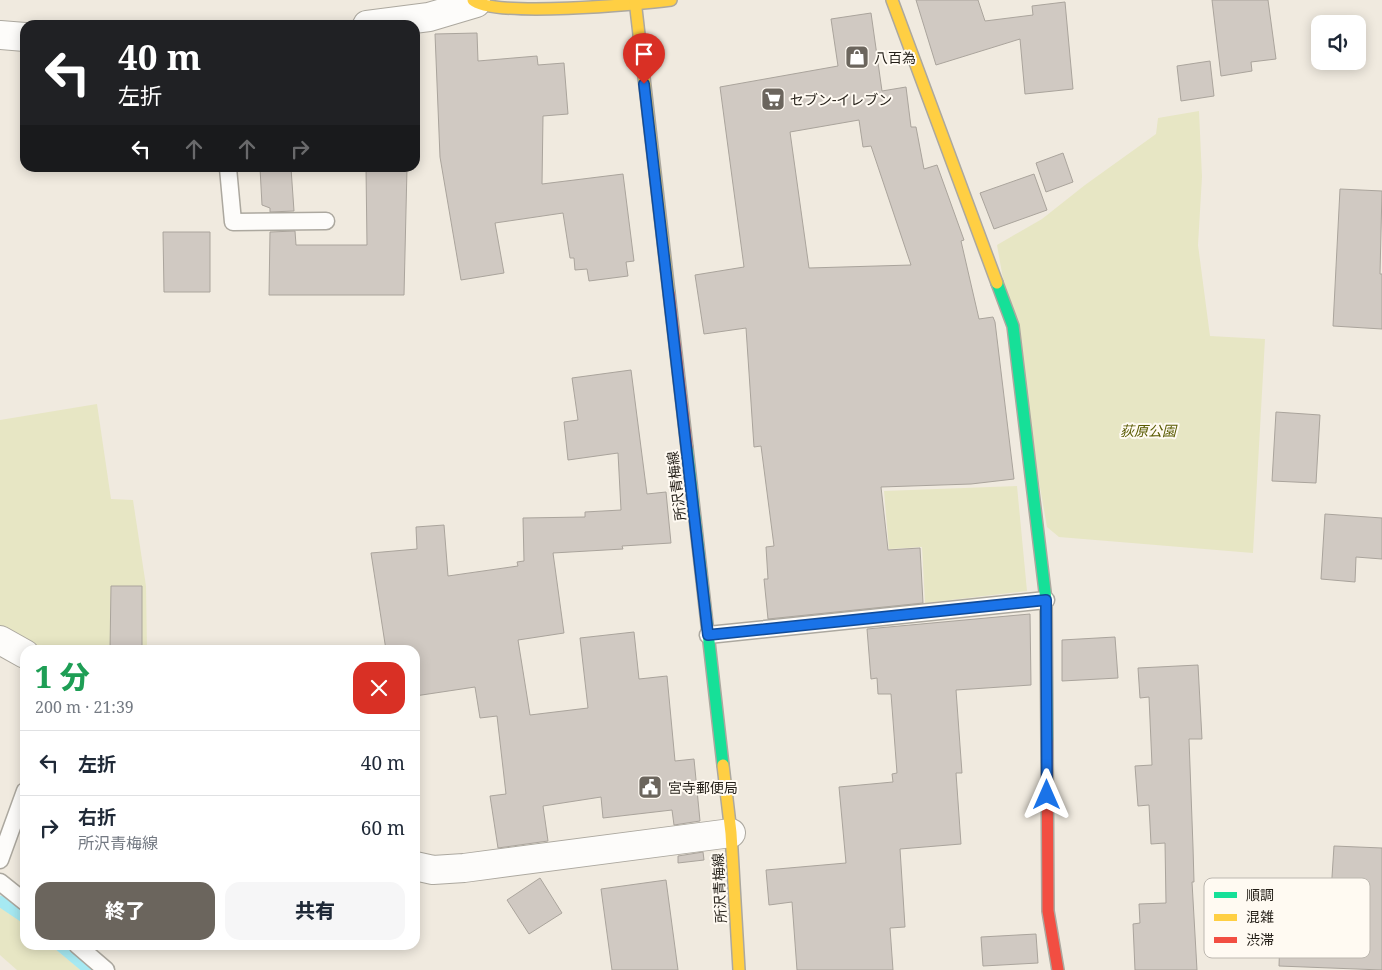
<!DOCTYPE html>
<html lang="ja">
<head>
<meta charset="utf-8">
<style>
	body { margin:0; font-family:"Noto Serif","Noto Sans JP",serif; background:#f6f6f7; color:#1f2937; height:100vh; display:flex; flex-direction:column; font-size:19px; white-space:nowrap }
	* { box-sizing:border-box; margin:0 }
	p { font-size:16px; color:#747a83 }
	.icon { flex:none; width:28px; height:28px; fill:none; stroke:currentColor; stroke-width:2; stroke-linecap:round; stroke-linejoin:round }
	.map { position:relative; flex:1; overflow:hidden }
	.sheet { position:absolute; left:20px; top:645px; width:400px; height:305px; display:flex; flex-direction:column; background:#fff; border-radius:15px; box-shadow:0 2px 12px #0003 }
	.sheet>* { flex:none }
	.banner { position:absolute; left:20px; top:20px; width:400px; height:152px; border-radius:15px; box-shadow:0 2px 12px #0003; background:#202124; color:#fff; overflow:hidden }
	.fabs { position:absolute; left:1311px; top:15px; display:grid; gap:10px }
	.fabs a { display:grid; place-items:center; width:55px; height:55px; border-radius:10px; background:#fff; box-shadow:0 2px 12px #0003; font-size:25px }
	.pin { position:absolute; display:grid; place-items:center; width:42px; height:42px; color:#fff; margin:-51px -21px; border-radius:50% 50% 50% 0; rotate:-45deg; box-shadow:0 0 5px #0007 }
	.pin .icon { rotate:45deg }
	.me { position:absolute; width:55px; margin:-28px; rotate:0deg; stroke-linejoin:round; filter:drop-shadow(0 0 4px #0008) }
	.turn { display:flex; align-items:center; gap:18px; height:105px; padding:0 15px; font-size:22px }
	.turn .icon { width:65px; height:65px; stroke-width:2.5 }
	.turn b { display:block; font-size:35px; line-height:42px }
	.lanes { display:flex; align-items:center; height:48px; padding:0 15px; background:#0003; justify-content:center; gap:25px; direction:ltr }
	.lanes .off { opacity:.35 }
	.round { display:grid; place-items:center; flex:none; width:52px; height:52px; border-radius:15px; background:#f6f6f7 }
	.overview { display:flex; align-items:center; justify-content:space-between; height:85px; padding:0 15px }
	h1 { font-size:30px; font-weight:800; line-height:38px; color:#1e9e55 }
	.action { display:flex; gap:10px; margin-top:auto; padding:10px 15px }
	.action a { flex:1; height:58px; border-radius:15px; background:#6b655d; color:#fff; font-size:20px; font-weight:800; line-height:58px; text-align:center }
	.action a+a { background:#f6f6f7; color:#1f2937 }
	ul { padding:0; list-style:none }
	li { display:flex; align-items:center; gap:15px; height:65px; padding:0 15px; border-top:1px solid #e0e1e3 }
	li div { flex:1 }
	li b { display:block; font-size:19px }
	li em { font-style:normal }
	.map>svg:first-child { display:block }
	.green { fill:#e7e6c4 }
	.lines { fill:none; stroke-linecap:round; stroke-linejoin:round }
	.stream { stroke:#a6e9f2; stroke-width:11 }
	.building { fill:#d0c9c2; stroke:#aaa49c; fill-rule:evenodd }
	.lane-casing { stroke:#aca89f; stroke-width:19 }
	.street-casing { stroke:#aca89f; stroke-width:30 }
	.fast-casing { stroke:#aca89f; stroke-width:14 }
	.slow-casing { stroke:#aca89f; stroke-width:14 }
	.jam-casing { stroke:#aca89f; stroke-width:14 }
	.lane { stroke:#fdfcfa; stroke-width:16 }
	.street { stroke:#fdfcfa; stroke-width:28 }
	.fast { stroke:#16e098; stroke-width:11 }
	.slow { stroke:#ffcf43; stroke-width:11 }
	.jam { stroke:#f24e42; stroke-width:11 }
	.route-casing { stroke:#114b97; stroke-width:12 }
	.route { stroke:#1a73e8; stroke-width:9 }
	.labels { text-anchor:middle; dominant-baseline:central; stroke-width:4; stroke-linejoin:round; paint-order:stroke }
	.poi-label { font-size:14px; fill:#231e17; stroke:#fffaf2; text-anchor:start }
	.park-label { font-size:14px; font-style:italic; fill:#595a00; stroke:#fffaf2 }
	.street-label { font-size:14px; fill:#231e17; stroke:#fffaf2 }
	.key { fill:#fffaf2; stroke:#bdb8b0; stroke-width:1 }
	.key-label { font-size:14px; fill:#231e17 }
</style>
</head>
<body>
<div class="map">
<svg width="1382" height="970" viewBox="0 0 1382 970">
	<rect width="100%" height="100%" fill="#f0eadf"/>
	<g class="green">
		<polygon points="1199,111 1202,177 1198,245 1210,336 1265,339 1253,553 1059,537 1047,527 997,245 1042,219 1085,185 1156,134 1158,118"/>
		<polygon points="97,404 111,499 133,500 146,586 147,650 37,650 0,630 0,420"/>
		<polygon points="1017,486 1027,591 925,603 922,547 889,549 884,491"/>
		<polygon points="0,905 25,925 25,945 50,945 81,970 17,970 0,955"/>
	</g>
	<g class="lines">
		<g class="stream">
			<polyline points="0,901 25,918"/>
			<polyline points="59,945 89,970"/>
		</g>
	</g>
	<g class="building">
		<polygon points="916,0 978,0 985,21 1033,15 1032,6 1065,2 1073,89 1025,94 1020,39 936,65"/>
		<polygon points="1212,0 1268,0 1276,59 1251,62 1252,71 1221,76"/>
		<path d="M871,13L882,91L906,87L911,127H916L924,169L937,165L964,240L961,241L979,319L993,317L995,322L1014,479L971,484L881,487L888,550L920,548L923,603L768,619L764,579H768L766,547L774,546L761,446L754,447L746,328L704,334L695,275L744,267L720,87L838,66L831,19ZM859,120L863,147L871,146L911,265L809,268L790,132Z"/>
		<polygon points="477,33 478,61 537,56 538,65 564,63 568,114 543,116 542,184 623,174 634,261 626,262 628,276 589,281 587,269 575,270 574,258 570,258 563,213 495,223 504,273 461,280 440,157 435,34"/>
		<polygon points="1210,61 1214,96 1181,101 1177,66"/>
		<polygon points="1063,153 1073,182 1046,192 1036,163"/>
		<polygon points="260,168 291,168 294,211 270,212 270,208 262,205"/>
		<polygon points="366,168 407,168 404,295 269,295 270,232 295,231 296,245 367,245"/>
		<polygon points="1034,174 1047,210 994,229 980,193"/>
		<polygon points="1340,189 1382,191 1380,274 1382,274 1382,329 1333,326"/>
		<polygon points="163,232 210,232 210,292 164,292"/>
		<polygon points="631,370 647,494 666,492 671,543 622,546 623,549 553,553 564,633 518,640 530,715 588,708 580,638 634,632 639,679 667,676 675,761 694,759 700,821 674,825 672,810 603,818 601,797 543,806 548,841 498,848 490,796 506,794 497,716 480,718 475,687 415,696 415,650 386,650 371,553 417,549 416,527 444,525 448,576 518,566 517,562 524,561 523,518 585,517 585,512 621,510 618,453 568,460 564,422 578,420 572,378"/>
		<polygon points="1276,412 1320,415 1316,483 1272,481"/>
		<polygon points="1325,514 1382,518 1382,559 1356,557 1355,582 1321,579"/>
		<polygon points="111,586 142,586 142,650 110,650"/>
		<polygon points="1030,614 1031,685 956,690 962,773 956,773 961,844 900,849 905,927 890,928 893,970 797,970 792,902 769,905 766,870 846,863 839,787 893,782 892,774 897,773 891,694 878,694 877,678 871,679 867,629"/>
		<polygon points="1115,637 1118,678 1062,681 1062,640"/>
		<polygon points="1198,665 1202,739 1189,739 1193,847 1194,882 1192,882 1197,970 1135,970 1133,924 1140,923 1139,904 1166,903 1165,843 1151,844 1149,805 1138,806 1135,766 1152,765 1149,697 1140,698 1138,668"/>
		<polygon points="1334,846 1382,848 1382,970 1279,966 1281,906 1330,908"/>
		<polygon points="703,852 704,860 678,863 678,856"/>
		<polygon points="540,878 562,913 529,934 507,900"/>
		<polygon points="666,880 678,970 612,970 601,889"/>
		<polygon points="1036,934 1038,963 983,966 981,937"/>
	</g>
	<g class="lines">
		<g class="lane-casing">
			<g id="lane">
				<polyline points="228,168 233,222 326,221"/>
				<polyline points="708,635 1046,600"/>
				<polyline points="0,860 25,791"/>
				<polyline points="0,882 25,902"/>
				<polyline points="77,945 106,970"/>
			</g>
		</g>
		<g class="street-casing">
			<g id="street">
				<polyline points="367,25 429,17 476,3"/>
				<polyline points="0,35 25,37"/>
				<polyline points="0,640 25,654"/>
				<polyline points="415,866 433,870 464,868 731,833"/>
			</g>
		</g>
		<g class="fast-casing">
			<g id="fast">
				<polyline points="997,283 1013,326 1046,600 1047,741"/>
				<polyline points="687,448 723,765"/>
			</g>
		</g>
		<g class="slow-casing">
			<g id="slow">
				<path d="M473,0C491,18 642,4 671,0"/>
				<polyline points="635,0 669,293"/>
				<polyline points="892,0 997,283"/>
				<polyline points="723,765 731,833 739,970"/>
			</g>
		</g>
		<g class="jam-casing">
			<g id="jam">
				<polyline points="669,293 687,448"/>
				<polyline points="1047,741 1048,911 1058,970"/>
			</g>
		</g>
		<use href="#lane" class="lane"/>
		<use href="#street" class="street"/>
		<use href="#fast" class="fast"/>
		<use href="#slow" class="slow"/>
		<use href="#jam" class="jam"/>
	</g>
	<g class="lines">
		<g class="route-casing">
			<polyline id="route" points="644,84 708,635 1046,600 1047,795"/>
		</g>
		<use href="#route" class="route"/>
	</g>
	<defs>
		<g id="shop-square" transform="scale(1.25)"><rect x="-9" y="-9" width="18" height="18" rx="4" fill="#6b655d" stroke="#fffaf2"/><path d="M-5-2.5h2.3a2.7 3.5 0 0 1 5.4 0H5L5.5 6h-11ZM-1.5-2.5h3a1.5 2.3 0 0 0-3 0Z" fill="#fff"/></g>
		<g id="supermarket-square" transform="scale(1.25)"><rect x="-9" y="-9" width="18" height="18" rx="4" fill="#6b655d" stroke="#fffaf2"/><path d="M-6-5.5h2.5l.6 2H6L4.5 2H-2.5L-4.4-4H-6ZM-1.5 3.2a1.3 1.3 0 1 0 .1 0ZM3 3.2a1.3 1.3 0 1 0 .1 0Z" fill="#fff"/></g>
		<g id="civic-square" transform="scale(1.25)"><rect x="-9" y="-9" width="18" height="18" rx="4" fill="#6b655d" stroke="#fffaf2"/><path d="M-.6-6.5H3V-4.5H.6V-3L4-1V1h2V6H-6V1h2V-1L-.6-3ZM-1.2 2.5V6h2.4V2.5Z" fill="#fff"/></g>
	</defs>
	<g fill-rule="evenodd">
		<use href="#shop-square" x="857" y="57"/>
		<use href="#supermarket-square" x="773" y="99"/>
		<use href="#civic-square" x="650" y="787"/>
	</g>
	<g class="labels">
		<g class="poi-label">
			<text x="874" y="57">八百為</text>
			<text x="790" y="99">セブン-イレブン</text>
			<text x="668" y="787">宮寺郵便局</text>
		</g>
		<g class="park-label">
			<text x="1148" y="430">荻原公園</text>
		</g>
		<g class="street-label">
			<text transform="translate(676 486) rotate(-97)">所沢青梅線</text>
			<text transform="translate(719 888) rotate(-93)">所沢青梅線</text>
		</g>
	</g>
	<rect x="1204" y="878" width="166" height="80" rx="8" class="key"/>
	<rect x="1214" y="892" width="23" height="6" fill="#16e098"/>
	<rect x="1214" y="914" width="23" height="7" fill="#ffcf43"/>
	<rect x="1214" y="937" width="23" height="6" fill="#f24e42"/>
	<g class="key-label">
		<text x="1246" y="900">順調</text>
		<text x="1246" y="922">混雑</text>
		<text x="1246" y="945">渋滞</text>
	</g>
</svg>
<div class="fabs">
<a><svg class="icon" aria-label="sound" viewBox="0 0 24 24"><path d="M4 9h4l5-4v14l-5-4H4zM17 9q2 3 0 6"/></svg></a>
</div>
<div class="pin" style="left:644px;top:84px;background:#d93025"><svg class="icon" aria-label="arrive" viewBox="0 0 24 24"><path d="M6 21V4h12l-3 4 3 4H6"/></svg></div>
<svg class="me" style="left:1047px;top:795px" viewBox="-20 -20 40 40"><path d="M0-17L14 15 0 8-14 15z" fill="#1a73e8" stroke="#fff" stroke-width="4"/></svg>
<div class="banner">
<div class="turn"><svg class="icon" aria-label="left" viewBox="0 0 24 24"><path d="M17 20v-9H6M10 6l-5 5 5 5"/></svg><div><b>40 m</b>左折</div></div>
<div class="lanes"><svg class="icon" aria-label="left" viewBox="0 0 24 24"><path d="M17 20v-9H6M10 6l-5 5 5 5"/></svg><svg class="icon off" aria-label="ahead" viewBox="0 0 24 24"><path d="M12 20V5M6 11l6-6 6 6"/></svg><svg class="icon off" aria-label="ahead" viewBox="0 0 24 24"><path d="M12 20V5M6 11l6-6 6 6"/></svg><svg class="icon off" aria-label="right" viewBox="0 0 24 24"><path d="M7 20v-9h11M14 6l5 5-5 5"/></svg></div>
</div>
<section class="sheet">
<div class="overview"><div><h1>1 分</h1><p>200 m · 21:39</p></div><a class="round" style="background:#d93025;color:#fff"><svg class="icon" aria-label="close" viewBox="0 0 24 24"><path d="M6 6l12 12M18 6L6 18"/></svg></a></div>
<ul>
<li><svg class="icon" aria-label="left" viewBox="0 0 24 24"><path d="M17 20v-9H6M10 6l-5 5 5 5"/></svg><div><b>左折</b></div><em>40 m</em></li>
<li><svg class="icon" aria-label="right" viewBox="0 0 24 24"><path d="M7 20v-9h11M14 6l5 5-5 5"/></svg><div><b>右折</b><p>所沢青梅線</p></div><em>60 m</em></li>
</ul>
<div class="action"><a>終了</a><a>共有</a></div>
</section>
</div>
</body>
</html>
